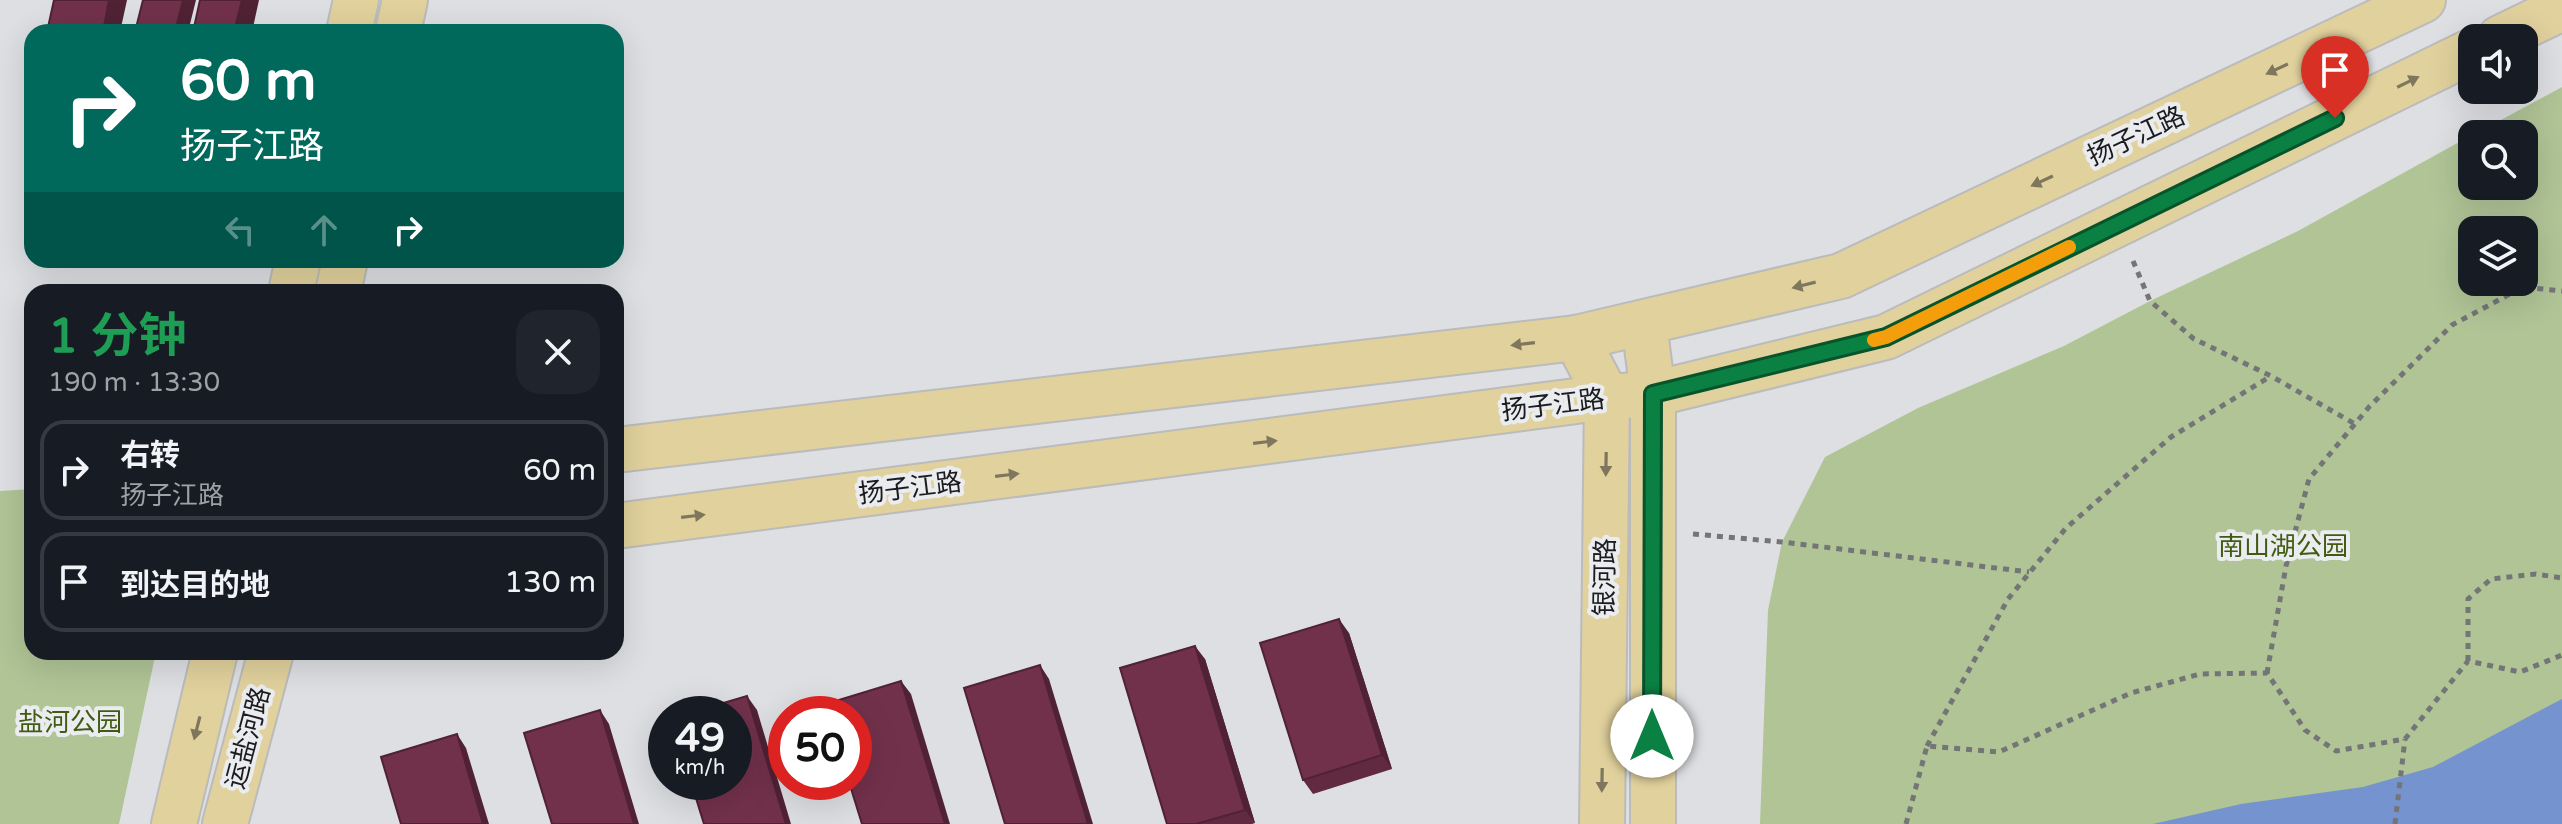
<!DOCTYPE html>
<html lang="zh">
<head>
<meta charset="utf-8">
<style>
	body { margin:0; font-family:"Varela Round","Noto Sans SC",sans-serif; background:#20242c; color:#f1f3f6; height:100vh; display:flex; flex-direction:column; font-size:30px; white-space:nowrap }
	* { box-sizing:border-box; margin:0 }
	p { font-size:26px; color:#9ea1a6 }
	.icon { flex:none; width:44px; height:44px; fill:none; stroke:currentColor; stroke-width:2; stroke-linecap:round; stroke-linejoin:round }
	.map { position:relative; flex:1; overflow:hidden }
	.panel { position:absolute; left:24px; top:284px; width:600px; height:376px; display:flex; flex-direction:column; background:#171b24; border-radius:24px; box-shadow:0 8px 32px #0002 }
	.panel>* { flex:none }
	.top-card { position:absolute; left:24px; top:24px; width:600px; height:244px; border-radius:24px; box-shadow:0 8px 32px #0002; background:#00695c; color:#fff; overflow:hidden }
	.controls { position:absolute; left:2458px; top:24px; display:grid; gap:16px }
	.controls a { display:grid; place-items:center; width:80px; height:80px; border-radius:16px; background:#171b24; box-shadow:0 8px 32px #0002; font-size:40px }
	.speed { position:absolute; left:648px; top:696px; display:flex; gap:16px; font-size:40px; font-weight:700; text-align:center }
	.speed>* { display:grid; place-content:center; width:104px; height:104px; border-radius:50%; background:#171b24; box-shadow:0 8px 32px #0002; line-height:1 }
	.speed small { font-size:20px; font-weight:400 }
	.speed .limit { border:12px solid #d22; background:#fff; color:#111 }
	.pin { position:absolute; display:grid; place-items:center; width:68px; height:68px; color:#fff; margin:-82px -34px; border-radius:50% 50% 50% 0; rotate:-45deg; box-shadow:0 0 8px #0007 }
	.pin .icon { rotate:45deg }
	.me { position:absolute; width:88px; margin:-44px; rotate:0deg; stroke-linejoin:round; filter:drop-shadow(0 0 6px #0008) }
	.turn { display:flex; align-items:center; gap:28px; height:168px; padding:0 24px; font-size:36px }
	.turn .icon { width:104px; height:104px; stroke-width:2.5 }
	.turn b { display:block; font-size:56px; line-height:68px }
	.lanes { display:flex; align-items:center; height:76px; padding:0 24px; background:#0003; justify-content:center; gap:40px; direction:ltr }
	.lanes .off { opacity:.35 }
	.round { display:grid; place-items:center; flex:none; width:84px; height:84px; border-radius:24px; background:#20242c }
	.overview { display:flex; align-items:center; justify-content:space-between; height:136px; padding:0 24px }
	h1 { font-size:48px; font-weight:700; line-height:60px; color:#1e9e55 }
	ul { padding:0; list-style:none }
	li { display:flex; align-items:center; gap:24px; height:100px; margin:0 16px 12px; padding:0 8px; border:4px solid #363941; border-radius:24px }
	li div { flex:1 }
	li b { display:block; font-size:30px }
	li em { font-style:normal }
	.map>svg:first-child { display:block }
	.green { fill:#b0c496; fill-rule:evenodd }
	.water { fill:#7493cf }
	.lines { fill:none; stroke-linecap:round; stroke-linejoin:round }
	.major-casing { stroke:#bbb; stroke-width:48 }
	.path { stroke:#737577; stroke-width:5; stroke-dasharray:6 6; stroke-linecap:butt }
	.major { stroke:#e1d19d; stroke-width:44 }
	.wall { fill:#622a40 }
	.shaded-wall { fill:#502234 }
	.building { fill:#72314b; stroke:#502234; stroke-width:2 }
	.oneway { fill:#7e765d }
	.route-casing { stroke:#07532c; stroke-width:20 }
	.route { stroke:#0b8043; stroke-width:14 }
	.slow { stroke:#f59e0b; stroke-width:14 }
	.labels { text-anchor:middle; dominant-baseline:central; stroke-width:8; stroke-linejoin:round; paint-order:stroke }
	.street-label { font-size:26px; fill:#1b1c1d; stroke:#eaecef }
	.park-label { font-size:26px; fill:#425b12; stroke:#eaecef }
</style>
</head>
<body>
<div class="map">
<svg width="2562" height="824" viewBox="0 0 2562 824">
	<rect width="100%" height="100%" fill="#dddfe2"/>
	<g class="green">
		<path d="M2562,87V824H1760L1768,610L1782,542L1825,457L1918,408L2064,346L2150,301L2298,231L2472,135V186H2524V134H2475ZM2472,230H2524V282H2472Z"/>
		<polygon points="32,489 32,652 156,652 119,824 0,824 0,491"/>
	</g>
	<polygon class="water" points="2562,699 2562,824 2153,824 2241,804 2363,787 2433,767"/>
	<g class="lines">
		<g class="major-casing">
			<g id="major">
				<polyline points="349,32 356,0"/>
				<polyline points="398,32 405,0"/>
				<polyline points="2500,38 2562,8"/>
				<polyline points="291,292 298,260"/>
				<polyline points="338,292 345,260"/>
				<polyline points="1644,323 1653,394 1653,824"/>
				<polyline points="1576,338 1607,397 1602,824"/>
				<polyline points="616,450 1576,338 1841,276 2423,0"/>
				<polyline points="616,526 1607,397 1653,394 1886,337 2472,51"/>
				<polyline points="174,824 215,652"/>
				<polyline points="225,824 271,652"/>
			</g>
		</g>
		<g class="path">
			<polyline points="2133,261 2150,301 2194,339 2271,376 2355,424"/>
			<polyline points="1693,534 1782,542 2029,572"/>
			<polyline points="2468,661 2468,599 2491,579 2536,574 2562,578"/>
			<polyline points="2267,673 2286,566 2309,479 2369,407 2452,325 2523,287 2562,291"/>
			<polyline points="1927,746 2008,599 2066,528 2171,437 2271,376"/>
			<polyline points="1906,824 1927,746 1999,752 2131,693 2200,674 2267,673 2305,730 2336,751 2405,739 2468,661 2520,672 2562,655"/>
			<polyline points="2395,824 2405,739"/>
		</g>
		<use href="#major" class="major"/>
	</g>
	<g class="wall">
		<polygon points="1349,633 1392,769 1313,794 1303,780"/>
		<polygon points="1205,659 1255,823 1252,824 1167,824"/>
	</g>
	<g class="shaded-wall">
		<polygon points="109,0 127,0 120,32 103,32"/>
		<polygon points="183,0 196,0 188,32 175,32"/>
		<polygon points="242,0 259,0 252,32 234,32"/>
		<polygon points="1339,619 1349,633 1392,769 1382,755"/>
		<polygon points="1195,646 1205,659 1255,823 1245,810"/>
		<polygon points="1040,665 1049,679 1093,824 1088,824"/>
		<polygon points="901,681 911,694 950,824 945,824"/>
		<polygon points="747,696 757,710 791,824 786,824"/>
		<polygon points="600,710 609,724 639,824 634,824"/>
		<polygon points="457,734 466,748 489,824 483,824"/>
	</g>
	<g class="building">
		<polygon points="54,0 109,0 103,32 47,32"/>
		<polygon points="143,0 183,0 175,32 135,32"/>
		<polygon points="200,0 242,0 234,32 193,32"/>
		<polygon points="1339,619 1382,755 1303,780 1260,643"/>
		<polygon points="1195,646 1245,810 1196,824 1167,824 1120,668"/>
		<polygon points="1040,665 1088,824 1005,824 964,688"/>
		<polygon points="901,681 945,824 862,824 849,782 854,782 854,714 829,714 826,704"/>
		<polygon points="747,696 786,824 704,824 691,782 734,782 734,714 686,714"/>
		<polygon points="600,710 634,824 552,824 524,733"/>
		<polygon points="457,734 483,824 401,824 381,757"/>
	</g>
	<defs><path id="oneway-solid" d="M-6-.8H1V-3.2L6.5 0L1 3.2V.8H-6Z" transform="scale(2)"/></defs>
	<g class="oneway">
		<use href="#oneway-solid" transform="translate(2277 69) rotate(155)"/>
		<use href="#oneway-solid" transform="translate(2408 82) rotate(-26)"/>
		<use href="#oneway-solid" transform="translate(2042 181) rotate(155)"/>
		<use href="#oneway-solid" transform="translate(1804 285) rotate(166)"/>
		<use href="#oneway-solid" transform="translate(1523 344) rotate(173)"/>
		<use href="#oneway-solid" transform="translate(1265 442) rotate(-7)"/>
		<use href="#oneway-solid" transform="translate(1606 464) rotate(91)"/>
		<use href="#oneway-solid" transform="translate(1007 475) rotate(-7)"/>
		<use href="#oneway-solid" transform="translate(693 516) rotate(-7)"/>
		<use href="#oneway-solid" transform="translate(197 728) rotate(104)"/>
		<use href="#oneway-solid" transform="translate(1602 780) rotate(91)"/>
	</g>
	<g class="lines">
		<g class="route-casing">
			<polyline id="route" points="1652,736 1653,394 1886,337 2335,118"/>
		</g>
		<use href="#route" class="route"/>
		<polyline class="slow" points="1874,340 1886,337 2069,247"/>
	</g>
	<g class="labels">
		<g class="street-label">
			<text transform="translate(2136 136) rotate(-25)">扬子江路</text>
			<text transform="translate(1553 405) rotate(-7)">扬子江路</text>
			<text transform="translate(910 488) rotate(-7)">扬子江路</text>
			<text transform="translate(1605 577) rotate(-89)">银河路</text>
			<text transform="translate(248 738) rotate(-75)">运盐河路</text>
		</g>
		<g class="park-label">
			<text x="2283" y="546">南山湖公园</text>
			<text x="70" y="722">盐河公园</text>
		</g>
	</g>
</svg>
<div class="controls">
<a><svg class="icon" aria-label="sound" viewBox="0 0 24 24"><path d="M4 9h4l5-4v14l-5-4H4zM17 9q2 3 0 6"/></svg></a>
<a><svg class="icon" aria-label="search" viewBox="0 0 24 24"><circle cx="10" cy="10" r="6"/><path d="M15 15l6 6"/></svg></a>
<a><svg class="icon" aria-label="layers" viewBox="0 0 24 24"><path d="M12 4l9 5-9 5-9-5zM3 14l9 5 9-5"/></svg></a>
</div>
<div class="speed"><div>49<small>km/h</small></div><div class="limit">50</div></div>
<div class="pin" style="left:2335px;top:118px;background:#d93025"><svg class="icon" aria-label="arrive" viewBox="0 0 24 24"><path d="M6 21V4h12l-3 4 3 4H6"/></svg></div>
<svg class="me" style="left:1652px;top:736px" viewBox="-20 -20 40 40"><circle r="19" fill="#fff"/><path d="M0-13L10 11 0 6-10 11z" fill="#0b8043"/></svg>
<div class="top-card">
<div class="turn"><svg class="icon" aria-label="right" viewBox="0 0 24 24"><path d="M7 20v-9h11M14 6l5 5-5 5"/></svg><div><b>60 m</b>扬子江路</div></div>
<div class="lanes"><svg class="icon off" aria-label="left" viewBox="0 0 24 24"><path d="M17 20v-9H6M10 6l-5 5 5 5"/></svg><svg class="icon off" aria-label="ahead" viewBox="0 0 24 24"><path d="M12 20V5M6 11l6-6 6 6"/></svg><svg class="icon" aria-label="right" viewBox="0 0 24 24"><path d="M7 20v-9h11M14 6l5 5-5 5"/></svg></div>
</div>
<section class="panel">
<div class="overview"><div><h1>1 分钟</h1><p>190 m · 13:30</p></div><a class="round"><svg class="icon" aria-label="close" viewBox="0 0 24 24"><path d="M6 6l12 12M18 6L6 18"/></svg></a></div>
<ul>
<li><svg class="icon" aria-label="right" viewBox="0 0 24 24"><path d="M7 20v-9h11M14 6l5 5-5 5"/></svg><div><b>右转</b><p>扬子江路</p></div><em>60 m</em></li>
<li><svg class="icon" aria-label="arrive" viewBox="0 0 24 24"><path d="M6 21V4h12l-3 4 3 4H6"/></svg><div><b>到达目的地</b></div><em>130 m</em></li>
</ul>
</section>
</div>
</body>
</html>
